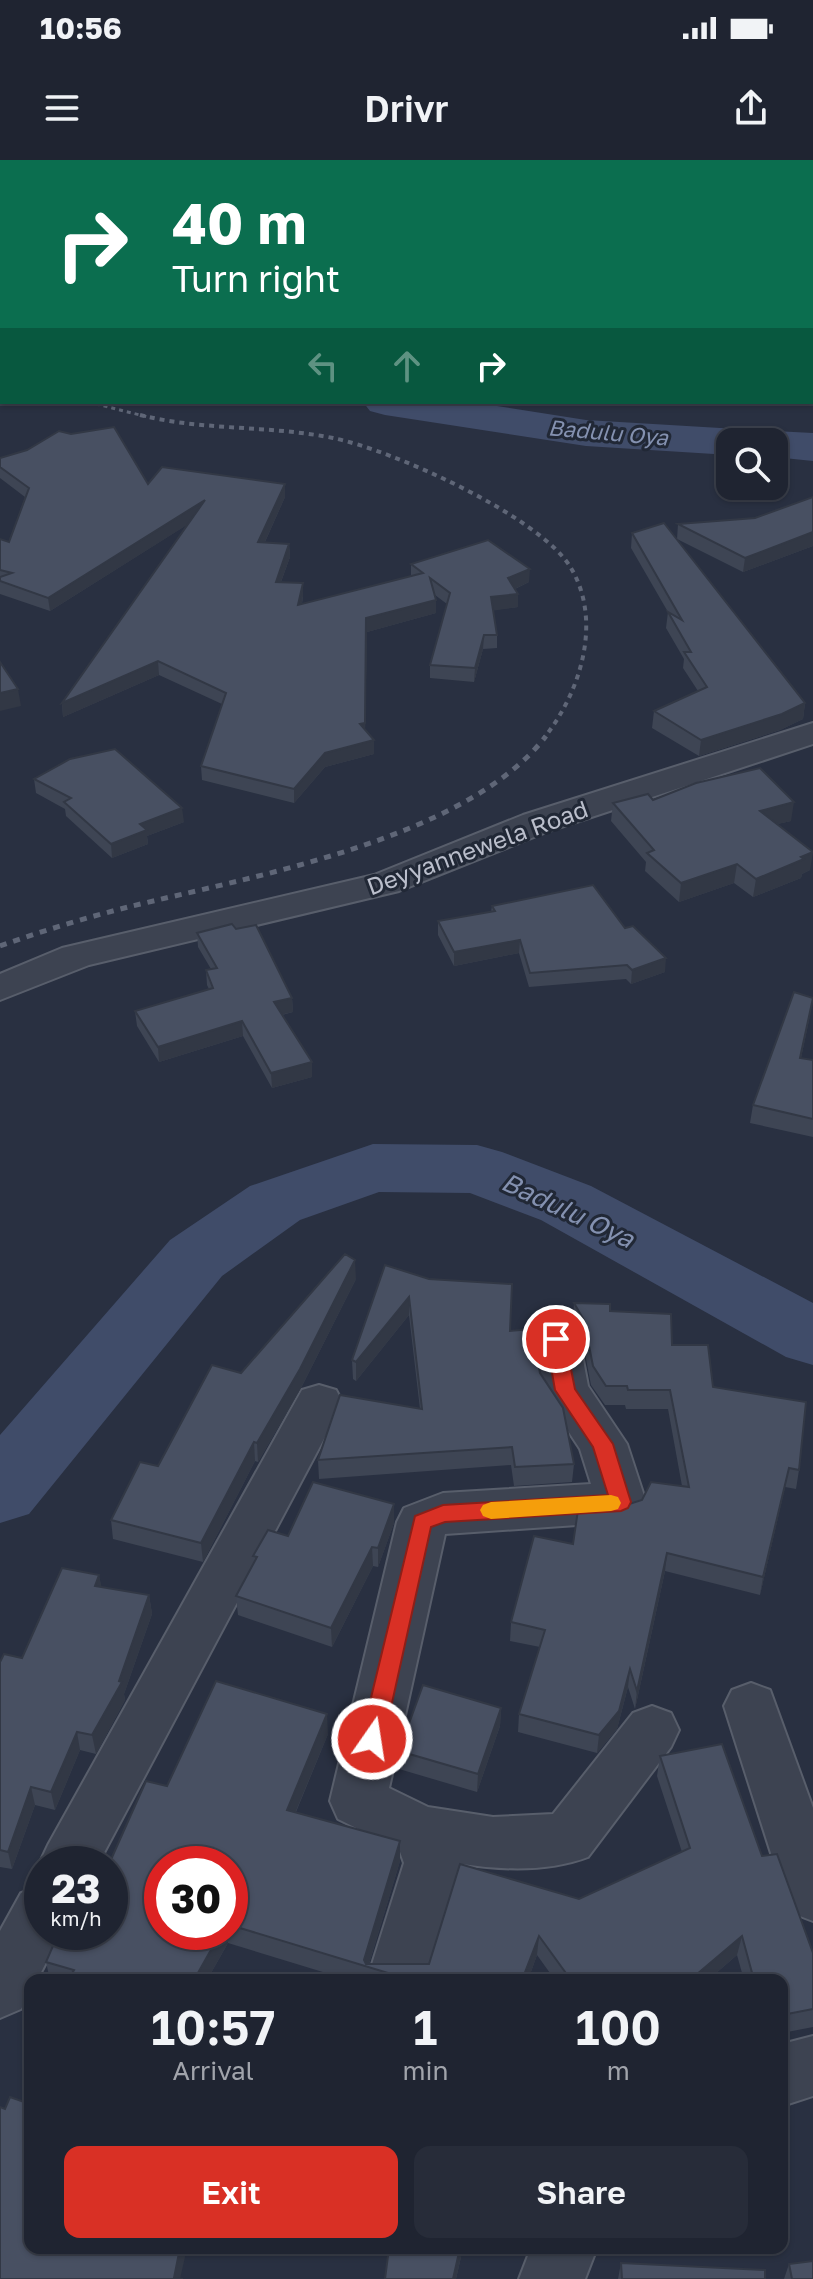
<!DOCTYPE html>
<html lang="en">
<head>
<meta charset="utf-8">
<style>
	body { margin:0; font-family:"Golos Text",sans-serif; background:#272c39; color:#f1f3f6; height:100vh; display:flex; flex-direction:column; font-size:30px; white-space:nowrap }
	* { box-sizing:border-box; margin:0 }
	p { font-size:26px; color:#a1a4ab }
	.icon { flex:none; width:44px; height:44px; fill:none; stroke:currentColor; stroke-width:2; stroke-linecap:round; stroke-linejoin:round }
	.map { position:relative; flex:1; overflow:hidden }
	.details { position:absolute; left:24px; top:1814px; width:764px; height:280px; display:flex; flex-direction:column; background:#1f2431; border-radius:16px; box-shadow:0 2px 6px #0004,0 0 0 2px #3c414d }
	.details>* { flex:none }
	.guide { position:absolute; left:0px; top:0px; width:814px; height:244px; box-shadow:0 2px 6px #0004,0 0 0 2px #3c414d; background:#0b6e4f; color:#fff; overflow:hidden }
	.tools { position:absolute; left:716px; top:268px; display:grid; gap:16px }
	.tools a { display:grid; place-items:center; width:72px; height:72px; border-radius:16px; background:#1f2431; box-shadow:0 2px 6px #0004,0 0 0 2px #3c414d; font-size:40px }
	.speed { position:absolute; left:24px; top:1686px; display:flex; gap:16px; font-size:40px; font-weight:700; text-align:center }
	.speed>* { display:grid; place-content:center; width:104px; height:104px; border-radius:50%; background:#1f2431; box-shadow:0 2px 6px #0004,0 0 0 2px #3c414d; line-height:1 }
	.speed small { font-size:20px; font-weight:400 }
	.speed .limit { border:12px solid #d22; background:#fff; color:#111 }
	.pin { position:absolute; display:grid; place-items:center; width:68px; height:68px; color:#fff; margin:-34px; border:4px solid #fff; border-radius:50%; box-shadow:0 2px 8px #0007 }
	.me { position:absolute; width:88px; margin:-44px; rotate:13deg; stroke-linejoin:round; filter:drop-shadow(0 0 6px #0008) }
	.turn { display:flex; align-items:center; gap:28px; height:168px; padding:0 40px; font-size:36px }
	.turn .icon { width:104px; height:104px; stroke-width:2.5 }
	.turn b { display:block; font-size:56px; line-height:68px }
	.lanes { display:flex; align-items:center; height:76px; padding:0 40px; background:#0003; justify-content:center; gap:40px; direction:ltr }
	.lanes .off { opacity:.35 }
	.eta { display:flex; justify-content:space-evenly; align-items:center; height:136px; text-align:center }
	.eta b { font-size:48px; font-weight:600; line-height:56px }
	.button { display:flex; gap:16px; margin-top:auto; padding:16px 40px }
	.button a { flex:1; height:92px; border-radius:16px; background:#d93025; color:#fff; font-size:32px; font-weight:600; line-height:92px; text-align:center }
	.button a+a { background:#272c39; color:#f1f3f6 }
	.status { display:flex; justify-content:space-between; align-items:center; height:56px; padding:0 40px; background:#1f2431; direction:ltr }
	.status svg { height:22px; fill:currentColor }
	header { display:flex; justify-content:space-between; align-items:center; height:104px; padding:0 40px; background:#1f2431; font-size:36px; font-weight:600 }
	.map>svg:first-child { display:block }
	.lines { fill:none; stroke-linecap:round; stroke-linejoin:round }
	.river { fill:#404c69; fill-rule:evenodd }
	.minor-casing { stroke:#585e6b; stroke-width:4 }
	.minor { fill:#3d4351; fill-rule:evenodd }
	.rail-far2 { stroke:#5f6677; stroke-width:3; stroke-dasharray:4 4; stroke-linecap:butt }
	.rail-far1 { stroke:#5f6677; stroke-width:4; stroke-dasharray:5 5; stroke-linecap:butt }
	.rail { stroke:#5f6677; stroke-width:5; stroke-dasharray:7 7; stroke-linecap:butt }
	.wall { fill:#3e4554; fill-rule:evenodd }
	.shaded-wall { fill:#323845 }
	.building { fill:#485062; stroke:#323845; stroke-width:2 }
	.route { fill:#d93025; stroke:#8d1f18; stroke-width:2 }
	.slow { fill:#f59e0b }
	.labels { text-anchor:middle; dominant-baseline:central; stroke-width:6; stroke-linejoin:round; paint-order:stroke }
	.far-water-label { font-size:22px; font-style:italic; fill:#8491b0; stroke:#212836 }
	.street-label { font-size:24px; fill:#babecb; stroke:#212836 }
	.water-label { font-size:26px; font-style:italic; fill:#8491b0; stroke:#212836 }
</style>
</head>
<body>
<div class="status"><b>10:56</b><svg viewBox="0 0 49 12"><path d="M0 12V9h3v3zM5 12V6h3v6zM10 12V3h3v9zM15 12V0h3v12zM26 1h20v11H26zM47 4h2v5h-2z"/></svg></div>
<header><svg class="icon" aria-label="menu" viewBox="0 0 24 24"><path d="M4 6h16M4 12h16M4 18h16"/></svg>Drivr<svg class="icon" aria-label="share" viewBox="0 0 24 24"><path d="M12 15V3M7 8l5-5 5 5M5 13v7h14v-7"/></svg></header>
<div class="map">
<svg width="813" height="2119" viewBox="0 0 813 2119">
	<rect width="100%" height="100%" fill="#293041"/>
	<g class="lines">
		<g class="river">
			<rect x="0" y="78" width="2" height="23"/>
			<polygon points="363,242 471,242 586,260 737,269 753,272 756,277 774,271 813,273 813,301 774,297 774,282 730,282 730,295 586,286 385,255 370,251"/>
			<polygon points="373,984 477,985 502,992 591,1026 813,1143 813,1205 786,1197 541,1060 470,1033 379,1032 300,1060 222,1116 29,1354 0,1363 0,1275 170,1080 250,1026"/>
		</g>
		<g class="minor-casing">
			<g id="minor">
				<polygon points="290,0 329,0 327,2"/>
				<rect x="812" y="131" width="1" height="14"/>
				<polygon points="813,563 813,584 549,671 399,731 89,805 0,840 0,814 62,788 374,715 523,655"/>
				<path d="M556,1162L572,1167L579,1179L588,1226L627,1284L646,1342L639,1356L621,1362L445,1374L389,1628L428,1647L493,1657L553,1654L633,1553L652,1546L671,1553L679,1570L671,1587L588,1697C549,1712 502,1710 462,1704L427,1820H367L404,1703L399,1689L338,1659L330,1641L397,1362L404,1348L443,1333L591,1324L580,1289L541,1230L533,1179L540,1167Z"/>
				<polygon points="319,1225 336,1230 343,1243 98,1704 42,1704 42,1710 39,1704 48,1685 302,1230"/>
				<polygon points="751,1523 770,1530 813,1648 813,1761 792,1753 784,1734 724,1546 732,1530"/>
				<polygon points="42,1725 42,1772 62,1772 37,1820 30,1820 30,1833 21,1849 0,1858 0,1771 21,1733"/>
				<polygon points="813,1876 813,1936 782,1946 782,1884"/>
				<polygon points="531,2088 597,2088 585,2119 519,2119"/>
			</g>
		</g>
		<use href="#minor" class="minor"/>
		<polyline class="rail-far2" points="88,242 148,257"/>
		<path class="rail-far1" d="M140,255C204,271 269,265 333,278C392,290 540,356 571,408C603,462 580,533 544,578"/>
		<path class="rail" d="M0,786C42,771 85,758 128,747C250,717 467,679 546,576"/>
	</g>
	<g class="wall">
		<polygon points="331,0 773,0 776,2 331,2"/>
		<polygon points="0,193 2,195 2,213 0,212"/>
		<polygon points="0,298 148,324 285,337 265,382 289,384 290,397 281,422 303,423 303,436 302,444 411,416 411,404 529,422 515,429 518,434 518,447 493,450 497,475 497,488 483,489 474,522 430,518 430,505 447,444 435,435 436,453 367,472 365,570 374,594 325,607 294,643 202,620 201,606 222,544 159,515 63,557 62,543 188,364 50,451 0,434 0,379 9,382 25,337 0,318"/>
		<polygon points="813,337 813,386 743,412 677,379 678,364 755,358"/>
		<polygon points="632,373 805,543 803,559 780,570 699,596 652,568 654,551 698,531 683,508 684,499 666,468 668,452 631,388"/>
		<polygon points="34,619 184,662 147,676 148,684 112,698 66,656 65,649 36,633"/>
		<polygon points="653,640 791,661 777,664 810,710 802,714 801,718 753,737 734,723 679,742 645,711 646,702 611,661 613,643"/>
		<polygon points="492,746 625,768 665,812 631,824 626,819 529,827 519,793 454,806 438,775 438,761 491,752"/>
		<polygon points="236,769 292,838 293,852 282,855 312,917 272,928 243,876 159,902 137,866 135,851 209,829 207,825 206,810 211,809 198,787 197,773"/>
		<polygon points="810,855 801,898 813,900 813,977 750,963 753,945"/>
		<polygon points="385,1105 510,1171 540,1213 574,1304 572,1322 514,1326 511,1305 319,1319 318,1300 420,1249 409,1155 356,1221 353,1219 352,1200"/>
		<polygon points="356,1119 301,1228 258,1302 255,1301 203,1402 113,1379 111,1360 241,1213"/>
		<polygon points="574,1143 610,1151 672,1185 799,1310 796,1329 785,1327 760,1435 665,1411 635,1549 628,1527 617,1569 597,1593 518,1572 519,1554 540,1487 510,1481 511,1462 573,1384 623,1346 682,1326 668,1249 626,1249 625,1245 605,1245 591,1225 582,1178 573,1161"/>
		<polygon points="394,1344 394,1363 378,1407 373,1406 332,1487 238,1455 236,1436 254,1403 253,1396 288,1376"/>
		<polygon points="99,1415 101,1427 149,1435 152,1454 124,1534 125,1540 96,1594 80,1590 55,1650 35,1645 12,1709 0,1707 0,1502 22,1498"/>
		<polygon points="501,1548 500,1566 477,1632 399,1609 399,1591"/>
		<path d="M328,1574L296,1652L400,1701L369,1804H429L579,1739L682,1692L657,1616L660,1596L762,1696L813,1793V1867L782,1873V1820H744L737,1795L708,1820H555L537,1795L528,1820H349L228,1783L207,1820H50L46,1802L110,1772L167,1626ZM230,1704V1772H162Z"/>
		<polygon points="367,2088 463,2088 456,2119 385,2119 389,2094"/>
		<polygon points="621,2103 765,2119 618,2119"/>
		<polygon points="789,2104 813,2119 784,2119"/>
	</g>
	<g class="shaded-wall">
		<polygon points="2,167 2,179 0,180 0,168"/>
		<polygon points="285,324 285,337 259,395 258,382"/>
		<polygon points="205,340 206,353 50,451 48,438"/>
		<polygon points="813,372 813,386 743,412 745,398"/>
		<polygon points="289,384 290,397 276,435 276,422"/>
		<polygon points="530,409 529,422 508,432 508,418"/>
		<polygon points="303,423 303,436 299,459 298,445"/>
		<polygon points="518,434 518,447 491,451 491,437"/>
		<polygon points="436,440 436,453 367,472 365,577 360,564 366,458"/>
		<polygon points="484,475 483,489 474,522 475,508"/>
		<polygon points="158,501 159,515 63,557 62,543"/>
		<polygon points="18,529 21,546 0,551 0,533"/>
		<polygon points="805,543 803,559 780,570 699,596 701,580"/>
		<polygon points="374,580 374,594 325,607 294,643 294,629 325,593"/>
		<polygon points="794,642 791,661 757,669 760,651"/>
		<polygon points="182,648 184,662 147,676 148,684 112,698 111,684 140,664"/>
		<polygon points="813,692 810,710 802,714 801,718 753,737 756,719 801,697"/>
		<polygon points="737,704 734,723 679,742 681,723"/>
		<polygon points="520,780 519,793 454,806 454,792"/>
		<polygon points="666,798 665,812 631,824 632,810"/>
		<polygon points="292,838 293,852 275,856 274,842"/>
		<polygon points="242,861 243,876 159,902 158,887"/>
		<polygon points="312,902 312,917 272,928 271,913"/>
		<polygon points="355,1100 356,1119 301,1228 258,1302 257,1283"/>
		<polygon points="409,1137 409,1155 356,1221 356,1202"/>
		<polygon points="254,1282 255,1301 203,1402 201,1383"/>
		<polygon points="789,1308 785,1327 760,1435 763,1417"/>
		<polygon points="394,1344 394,1363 378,1407 378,1388"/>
		<polygon points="372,1387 373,1406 332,1487 331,1468"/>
		<polygon points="667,1393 665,1411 635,1549 637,1531"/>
		<polygon points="99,1415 103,1434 95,1426"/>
		<polygon points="149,1435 152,1454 124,1534 125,1540 96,1594 92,1575 119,1521"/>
		<polygon points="630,1509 628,1527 617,1569 597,1593 599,1575"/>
		<polygon points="501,1548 500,1566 477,1632 478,1614"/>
		<polygon points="327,1554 328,1574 288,1670 287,1650"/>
		<polygon points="77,1572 80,1590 55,1650 51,1632"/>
		<polygon points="31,1627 35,1645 12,1709 8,1692"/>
		<polygon points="400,1681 400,1701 368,1807 364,1800"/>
		<polygon points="221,1772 227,1772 228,1783 207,1820 194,1820"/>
		<polygon points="539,1776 537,1795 528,1820 522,1820"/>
		<polygon points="742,1776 737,1795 708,1820 690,1820"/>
		<polygon points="180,2088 187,2088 180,2119 174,2119"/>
		<polygon points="460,2088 463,2088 456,2119 453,2119"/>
	</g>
	<g class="building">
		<polygon points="343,0 773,0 776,2 346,2"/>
		<rect x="812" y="50" width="1" height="20"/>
		<polygon points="0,141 2,142 2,167 0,168"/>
		<polygon points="114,267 148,324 162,307 285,324 258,382 289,384 276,422 303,423 298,445 423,413 411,404 488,380 530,409 508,418 518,434 491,437 497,475 484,475 475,508 430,505 450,433 430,418 436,440 366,458 365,563 360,564 374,580 325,593 294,629 201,606 226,533 158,501 62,543 205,340 48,438 0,421 0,417 12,413 0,410 0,379 9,382 29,328 0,307 0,298 27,290 59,271 71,274"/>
		<polygon points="813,337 813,372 745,398 678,364 755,358"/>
		<polygon points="664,363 805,543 782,554 701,580 654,551 707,527 684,492 691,492 668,452 682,460 632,373"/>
		<polygon points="0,502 18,529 0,533"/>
		<polygon points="115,589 182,648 140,664 147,670 111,684 64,642 71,638 34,619 70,599"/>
		<polygon points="760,608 794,642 760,651 813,692 801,697 804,699 756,719 737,704 681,723 647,693 654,690 613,643 648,634 653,640 696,623"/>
		<polygon points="593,725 625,768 633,766 666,798 632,810 627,805 530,813 520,780 454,792 438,761 495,751 492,746"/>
		<polygon points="232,764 236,769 256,765 292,838 274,842 312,902 271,913 242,861 158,887 135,851 213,828 206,810 217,808 197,773"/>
		<polygon points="794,832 813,838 800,898 813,900 813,959 753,945"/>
		<polygon points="345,1094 355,1100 300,1209 257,1283 254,1282 201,1383 111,1360 140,1302 158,1306 212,1205 241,1213"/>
		<polygon points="385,1105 429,1119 512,1124 510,1171 532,1169 540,1213 563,1248 574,1304 515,1307 512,1287 318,1300 340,1235 422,1249 409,1137 356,1202 352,1200"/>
		<polygon points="574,1143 610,1144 610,1151 671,1154 672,1185 708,1185 713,1227 806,1242 799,1310 789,1308 763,1417 667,1393 637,1531 630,1509 619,1551 599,1575 519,1554 545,1470 511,1462 534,1376 573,1384 578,1350 623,1346 642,1340 651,1322 689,1327 670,1230 628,1230 627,1226 606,1226 593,1206 584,1160"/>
		<polygon points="313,1322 394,1344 378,1388 372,1387 331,1468 236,1436 257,1397 253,1396 268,1370 288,1376"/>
		<polygon points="62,1408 99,1415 95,1426 149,1435 119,1521 122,1522 92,1575 77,1572 51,1632 31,1627 8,1692 0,1690 0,1502 4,1494 22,1498"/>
		<polygon points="216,1521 327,1554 287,1650 400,1681 364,1800 366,1804 429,1804 460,1704 579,1739 690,1688 660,1596 722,1584 762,1696 777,1694 813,1793 813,1849 782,1855 782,1820 754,1820 742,1776 690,1820 571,1820 539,1776 522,1820 411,1820 230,1765 230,1704 162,1704 162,1772 221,1772 194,1820 68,1820 74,1810 46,1802 59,1772 110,1772 109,1704 146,1621 167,1626"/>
		<polygon points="423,1525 501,1548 478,1614 399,1591"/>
		<polygon points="10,1937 27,1943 30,1937 30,2088 180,2088 174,2118 183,2119 0,2119 0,1947 5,1949"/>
		<polygon points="389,2088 460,2088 453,2119 385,2119"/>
		<polygon points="813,2101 813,2119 792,2119 789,2104"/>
		<polygon points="621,2103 765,2110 765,2119 622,2119"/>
	</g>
	<polygon class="route" points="556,1172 565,1179 575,1229 613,1284 631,1342 628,1348 621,1351 445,1362 431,1367 384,1579 380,1586 372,1589 364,1586 361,1579 415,1356 443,1345 608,1335 593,1287 555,1230 546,1179"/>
	<polygon class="slow" points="611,1335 618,1337 621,1343 618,1349 611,1351 491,1359 483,1356 480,1350 483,1345 491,1342"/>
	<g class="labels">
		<g class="far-water-label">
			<text transform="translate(608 272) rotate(5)">Badulu Oya</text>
		</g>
		<g class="street-label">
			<text transform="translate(477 687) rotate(-20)">Deyyannewela Road</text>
		</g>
		<g class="water-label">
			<text transform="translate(568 1050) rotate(25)">Badulu Oya</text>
		</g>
	</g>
</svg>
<div class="tools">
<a><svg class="icon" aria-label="search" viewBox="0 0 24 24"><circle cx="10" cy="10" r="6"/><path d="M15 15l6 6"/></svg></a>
</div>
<div class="speed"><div>23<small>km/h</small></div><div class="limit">30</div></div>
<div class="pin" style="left:556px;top:1179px;background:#d93025"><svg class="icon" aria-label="arrive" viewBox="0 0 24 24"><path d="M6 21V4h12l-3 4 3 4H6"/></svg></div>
<svg class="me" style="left:372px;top:1579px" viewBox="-20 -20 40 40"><circle r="17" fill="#d93025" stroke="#fff" stroke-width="3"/><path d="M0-11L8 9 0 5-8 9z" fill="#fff"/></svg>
<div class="guide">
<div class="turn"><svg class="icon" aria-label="right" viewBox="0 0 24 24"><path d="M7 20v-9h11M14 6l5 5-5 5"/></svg><div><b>40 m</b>Turn right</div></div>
<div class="lanes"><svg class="icon off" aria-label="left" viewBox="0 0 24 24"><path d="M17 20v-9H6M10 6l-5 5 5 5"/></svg><svg class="icon off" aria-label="ahead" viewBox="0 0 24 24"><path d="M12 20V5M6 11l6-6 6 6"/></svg><svg class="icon" aria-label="right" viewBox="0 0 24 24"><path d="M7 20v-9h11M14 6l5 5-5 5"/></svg></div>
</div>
<section class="details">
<div class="eta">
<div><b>10:57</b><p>Arrival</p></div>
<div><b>1</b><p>min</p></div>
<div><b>100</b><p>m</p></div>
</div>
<div class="button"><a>Exit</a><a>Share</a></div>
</section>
</div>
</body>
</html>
